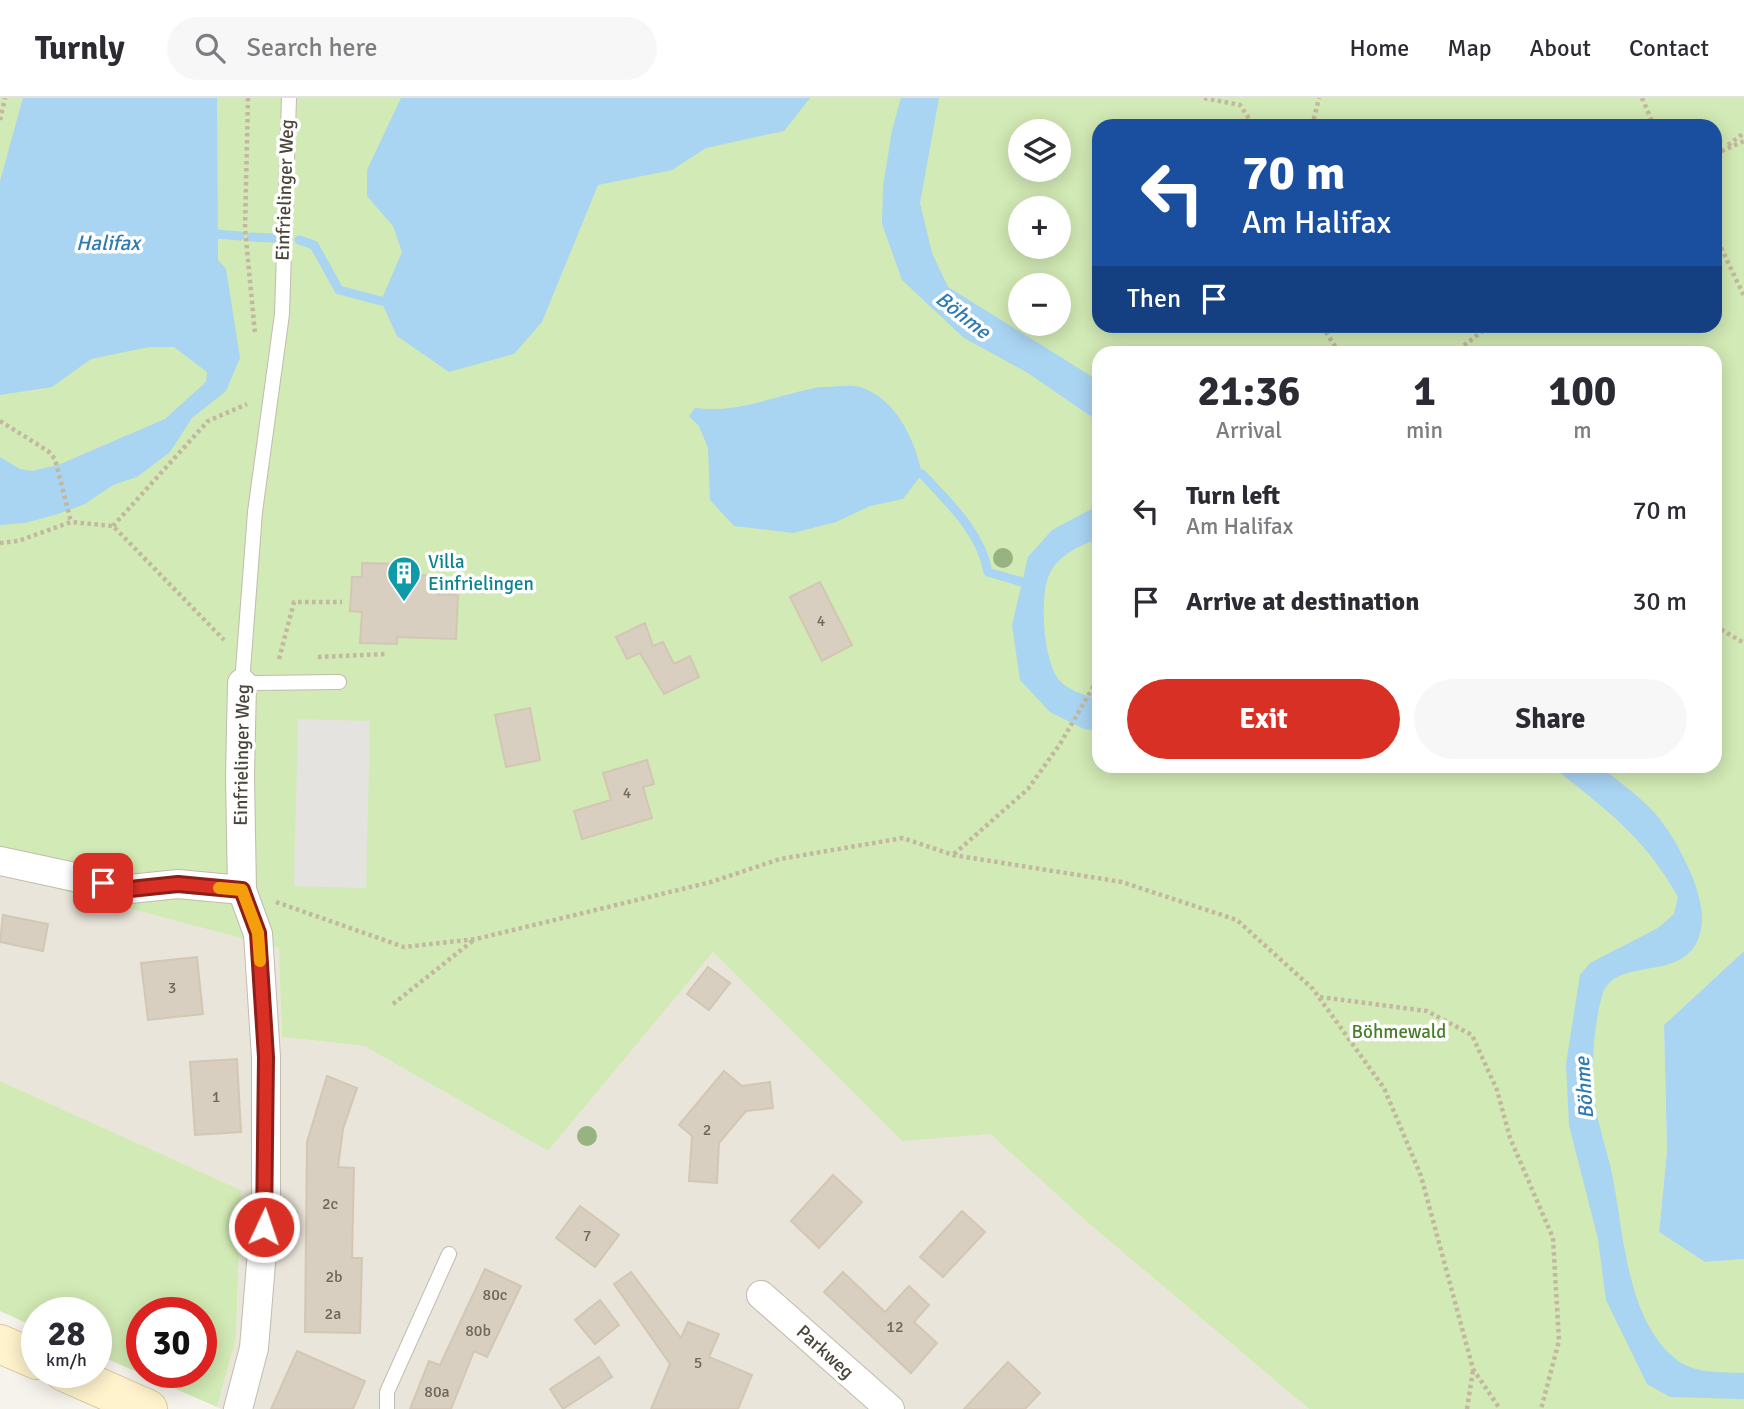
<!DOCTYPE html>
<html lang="en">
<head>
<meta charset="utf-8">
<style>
	body { margin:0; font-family:Signika,sans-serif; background:#f7f7f7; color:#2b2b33; height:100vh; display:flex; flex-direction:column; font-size:26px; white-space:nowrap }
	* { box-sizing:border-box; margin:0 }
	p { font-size:23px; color:#7c7c81 }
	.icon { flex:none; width:38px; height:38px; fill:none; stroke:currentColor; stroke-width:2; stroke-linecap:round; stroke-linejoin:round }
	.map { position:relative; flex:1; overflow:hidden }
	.drawer { position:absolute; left:1092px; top:248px; width:630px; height:427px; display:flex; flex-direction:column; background:#fff; border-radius:21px; box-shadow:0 4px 18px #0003 }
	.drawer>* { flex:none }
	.guide { position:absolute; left:1092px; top:21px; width:630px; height:214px; border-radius:21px; box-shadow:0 4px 18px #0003; background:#1a4fa0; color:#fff; overflow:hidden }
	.fabs { position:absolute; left:1008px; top:21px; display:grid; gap:14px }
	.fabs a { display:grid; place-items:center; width:63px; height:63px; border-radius:50%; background:#fff; box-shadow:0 4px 18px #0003; font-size:35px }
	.speed { position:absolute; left:21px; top:1199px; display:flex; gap:14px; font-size:35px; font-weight:700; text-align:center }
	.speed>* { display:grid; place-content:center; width:91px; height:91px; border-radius:50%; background:#fff; box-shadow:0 4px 18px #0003; line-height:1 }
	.speed small { font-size:18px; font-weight:400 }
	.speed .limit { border:10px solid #d22; background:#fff; color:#111 }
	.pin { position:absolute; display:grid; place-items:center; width:60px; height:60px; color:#fff; margin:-30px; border-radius:14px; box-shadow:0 4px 10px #0006 }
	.me { position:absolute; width:77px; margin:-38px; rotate:3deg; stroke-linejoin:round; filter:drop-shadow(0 0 5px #0008) }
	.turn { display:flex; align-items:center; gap:24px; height:147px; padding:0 35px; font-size:32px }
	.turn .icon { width:91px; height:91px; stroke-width:2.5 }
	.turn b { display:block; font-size:49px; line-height:60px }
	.then { display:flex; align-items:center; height:66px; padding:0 35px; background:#0003; gap:14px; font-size:26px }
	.eta { display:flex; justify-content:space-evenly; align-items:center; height:119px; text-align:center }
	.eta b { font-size:42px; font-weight:800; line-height:49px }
	.primary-button { display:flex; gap:14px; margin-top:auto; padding:14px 35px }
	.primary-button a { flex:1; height:80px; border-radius:42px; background:#d93025; color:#fff; font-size:28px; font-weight:800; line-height:80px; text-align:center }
	.primary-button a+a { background:#f7f7f7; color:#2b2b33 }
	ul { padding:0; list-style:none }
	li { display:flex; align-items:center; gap:21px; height:91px; padding:0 35px }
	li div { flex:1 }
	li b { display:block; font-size:26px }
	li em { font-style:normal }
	header { display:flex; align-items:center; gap:42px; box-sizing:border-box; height:98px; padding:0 35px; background:#fff; border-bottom:2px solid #e1e1e2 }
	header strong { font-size:33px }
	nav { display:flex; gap:38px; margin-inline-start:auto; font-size:24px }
	.search { width:490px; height:63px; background:#f7f7f7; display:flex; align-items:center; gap:18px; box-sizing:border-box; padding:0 24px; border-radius:38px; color:#7c7c81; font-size:26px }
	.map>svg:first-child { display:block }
	.residential { fill:#eae5da }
	.green { fill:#d2eab5; fill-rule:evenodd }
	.parking { fill:#e5e3e0 }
	.water { fill:#a9d4f2 }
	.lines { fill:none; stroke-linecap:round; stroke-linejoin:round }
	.stream { stroke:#a9d4f2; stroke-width:9 }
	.building { fill:#d8cfc1; stroke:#d3c7b4; stroke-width:2 }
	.lane-casing { stroke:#c2bbae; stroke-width:16 }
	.street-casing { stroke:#c2bbae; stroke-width:30 }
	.secondary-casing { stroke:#d6c79b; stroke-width:40 }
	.path { stroke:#c4b79f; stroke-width:4.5; stroke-dasharray:3.5 3.5; stroke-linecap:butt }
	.lane { stroke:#fff; stroke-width:14 }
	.street { stroke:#fff; stroke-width:28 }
	.secondary { stroke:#fff3cd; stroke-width:38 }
	.tree { fill:#97b381 }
	.route-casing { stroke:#8d1f18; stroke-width:18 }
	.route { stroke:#d93025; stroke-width:12 }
	.slow { stroke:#f59e0b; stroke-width:12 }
	.labels { text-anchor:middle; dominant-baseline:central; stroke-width:7; stroke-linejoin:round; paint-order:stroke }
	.number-label { font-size:16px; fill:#6e675b }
	.street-label { font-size:19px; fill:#4b4439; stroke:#fff }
	.culture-label { font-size:19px; fill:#0d838f; stroke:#fff; text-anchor:start }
	.park-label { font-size:19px; fill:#4a7f2a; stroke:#fff }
	.water-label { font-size:21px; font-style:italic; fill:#2e7ab2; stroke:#fff }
</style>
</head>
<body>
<header>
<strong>Turnly</strong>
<div class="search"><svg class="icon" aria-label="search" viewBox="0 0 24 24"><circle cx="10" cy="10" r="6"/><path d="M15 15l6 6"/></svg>Search here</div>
<nav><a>Home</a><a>Map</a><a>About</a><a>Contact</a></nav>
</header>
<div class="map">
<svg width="1744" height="1311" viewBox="0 0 1744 1311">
	<rect width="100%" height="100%" fill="#f6f3ec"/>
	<polygon class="residential" points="0,776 280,850 282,939 364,948 548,1053 712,853 902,1042 990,1036 1088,1125 1309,1311 221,1311 217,1309 236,1240 241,1092 0,983"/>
	<g class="green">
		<path d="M0,0H1744V853L1664,927L1667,1053L1659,1134L1705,1164L1744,1161V1311H1309L1088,1125L990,1036L902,1043L713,854L548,1053L364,948L282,939L279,850L0,776ZM1099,28H1715V228H1099ZM1020,33H1059V72H1020ZM1020,110H1059V149H1020ZM1020,187H1059V226H1020ZM1099,256H1715V668H1099Z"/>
		<path d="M0,983L241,1092L236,1240L217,1309L96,1256V1214H37V1230L0,1213ZM201,1214V1274H142V1214Z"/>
	</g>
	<polygon class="parking" points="298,621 370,623 366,790 294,788"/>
	<g class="water">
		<polygon points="23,0 217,0 218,162 226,171 240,260 226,293 192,320 170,354 137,379 113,387 85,406 58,416 25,425 0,427 0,359 20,371 32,373 58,367 165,321 206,284 207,274 174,249 149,249 91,261 52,289 0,297 0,83"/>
		<polygon points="401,0 810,0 784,33 706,50 672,72 598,87 542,224 514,256 449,274 397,238 381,203 402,154 393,128 367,98 367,72"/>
		<polygon points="901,0 939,0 920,105 932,155 948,189 1099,283 1099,324 1028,275 964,240 902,182 882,126 883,89 892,32"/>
		<path d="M821,289C833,289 849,286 860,289C896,300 915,342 922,376L903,401L870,408L836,424L793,435L734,428L710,402L708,350L699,328L689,318L695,310C740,316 778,296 821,289Z"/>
		<path d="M1099,407V440C1082,447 1060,456 1051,473C1038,495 1043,564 1060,583C1069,593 1087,598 1099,601V633L1084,631L1050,614L1020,582L1012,527L1028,459L1052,432Z"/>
		<path d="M1553,669H1601C1617,682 1635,695 1650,710C1673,733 1704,791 1702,823C1697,892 1614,853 1602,898C1593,930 1591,971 1595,1004C1598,1028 1607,1052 1612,1076C1624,1134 1626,1223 1677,1262C1695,1276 1723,1274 1744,1275V1301L1670,1299L1647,1286L1606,1202L1598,1141L1569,1027L1566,966L1580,877L1590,865L1658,830L1674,816L1678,799C1644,738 1605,711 1553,669Z"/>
		<polygon points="1744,853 1744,1161 1705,1164 1659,1134 1667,1053 1664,927"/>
	</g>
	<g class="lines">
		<g class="stream">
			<polyline points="216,136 240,138"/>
			<polyline points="251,139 274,140"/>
			<polyline points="299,142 314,147 339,192 381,203"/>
			<path d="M922,376C948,404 981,434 988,474L1032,487"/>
		</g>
	</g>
	<g class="building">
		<polygon points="362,465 398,466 398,476 439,478 438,496 458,497 456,541 397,539 397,546 360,545 362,514 350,513 352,479 362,479"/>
		<polygon points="820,484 852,547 822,563 790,499"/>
		<polygon points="645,525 653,548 663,544 674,566 690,558 699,579 664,596 640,555 627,561 616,539"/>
		<polygon points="530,610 540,662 506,669 495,617"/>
		<polygon points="647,662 654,686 643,689 652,720 582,741 574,713 611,702 603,675"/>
		<polygon points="3,817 48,826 43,853 0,844"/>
		<polygon points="197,859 203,916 148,922 141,865"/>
		<polygon points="708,869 730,885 709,912 687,896"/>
		<polygon points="237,961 241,1034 195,1037 190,964"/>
		<polygon points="724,973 742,988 770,984 773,1010 746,1013 719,1045 717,1085 689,1083 692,1038 679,1027"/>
		<polygon points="327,978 357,990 343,1031 338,1069 354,1070 352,1160 362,1160 360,1235 305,1234 307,1044"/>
		<polygon points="833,1077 862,1104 819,1150 791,1123"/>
		<polygon points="580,1108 619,1137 595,1169 556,1140"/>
		<polygon points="962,1113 985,1134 943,1179 920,1159"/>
		<polygon points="485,1171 521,1188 487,1259 474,1253 451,1311 410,1311 429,1263 440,1267"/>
		<polygon points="631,1174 681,1240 688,1224 719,1236 709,1259 752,1277 738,1311 651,1311 670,1266 614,1186"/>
		<polygon points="843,1174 885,1214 909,1188 929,1207 914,1224 937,1245 911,1275 824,1194"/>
		<polygon points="600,1202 619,1227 595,1246 575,1222"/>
		<polygon points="297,1253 365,1283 353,1311 271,1311"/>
		<polygon points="599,1259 612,1279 563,1311 550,1291"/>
		<polygon points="1008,1264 1040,1295 1025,1311 964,1311"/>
	</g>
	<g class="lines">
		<g class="lane-casing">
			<g id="lane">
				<polyline points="289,0 282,216 255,414 242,585 339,584"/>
				<polyline points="387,1311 387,1294 449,1156"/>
			</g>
		</g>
		<g class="street-casing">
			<g id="street">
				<polyline points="0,763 130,791 178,786 242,792"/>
				<polyline points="761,1197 890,1311"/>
				<polyline points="238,1311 254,1250 266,1105 266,959 258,836 242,792 240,678 242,585"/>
			</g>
		</g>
		<g class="secondary-casing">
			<g id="secondary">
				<polyline points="0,1246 37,1262"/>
				<polyline points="64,1274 148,1311"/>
			</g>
		</g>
		<g class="path">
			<polyline points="248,0 245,130 255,236"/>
			<polyline points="1204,0 1240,7 1254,28"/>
			<polyline points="1642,0 1654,28"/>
			<polyline points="0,22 5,0"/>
			<polyline points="1312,28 1319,0"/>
			<polyline points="1728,47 1744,35"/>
			<polyline points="1715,56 1744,43"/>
			<polyline points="1715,137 1744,198"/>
			<polyline points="1322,228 1340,256"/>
			<polyline points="1453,256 1489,228"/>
			<polyline points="0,323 48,353 55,361 71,424"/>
			<polyline points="113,428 208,323 247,306"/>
			<polyline points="0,445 18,443 71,424 113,428 224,542"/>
			<polyline points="1715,528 1744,545"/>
			<polyline points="318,559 386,556"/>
			<polyline points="279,561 294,504 342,504"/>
			<polyline points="954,756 1028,691 1060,646 1099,579"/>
			<polyline points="276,804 404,849 476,841 711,784 780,761 903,740 953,757 1122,784 1237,822 1313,891 1384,990 1421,1078 1473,1271 1500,1311"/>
			<polyline points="1320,899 1427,913 1472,937 1497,992 1510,1040 1553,1140 1559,1243 1541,1311"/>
			<polyline points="393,906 475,841"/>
			<polyline points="1467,1311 1473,1272"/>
		</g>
		<use href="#lane" class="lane"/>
		<use href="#street" class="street"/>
		<use href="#secondary" class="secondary"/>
	</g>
	<g class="tree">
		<circle cx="1003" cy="460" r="10"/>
		<circle cx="587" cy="1038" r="10"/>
	</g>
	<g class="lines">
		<g class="route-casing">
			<polyline id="route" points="103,785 130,791 178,786 242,792 258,835 266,959 264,1129"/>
		</g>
		<use href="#route" class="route"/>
		<polyline class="slow" points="219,790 242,792 258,835 260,863"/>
	</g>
	<defs>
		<g id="building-pin" transform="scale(1.75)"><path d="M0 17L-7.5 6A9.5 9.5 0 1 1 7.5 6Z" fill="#0f9aa8" stroke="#fff"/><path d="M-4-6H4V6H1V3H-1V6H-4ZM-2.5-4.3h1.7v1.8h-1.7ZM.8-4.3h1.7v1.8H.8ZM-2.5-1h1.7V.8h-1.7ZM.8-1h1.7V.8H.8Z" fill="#fff"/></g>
	</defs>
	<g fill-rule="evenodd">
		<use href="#building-pin" x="404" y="475"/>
	</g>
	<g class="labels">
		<g class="number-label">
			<text x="821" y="523">4</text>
			<text x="627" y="695">4</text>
			<text x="172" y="890">3</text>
			<text x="216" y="999">1</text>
			<text x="707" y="1032">2</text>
			<text x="330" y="1106">2c</text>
			<text x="587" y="1138">7</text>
			<text x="334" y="1179">2b</text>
			<text x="495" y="1197">80c</text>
			<text x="333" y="1216">2a</text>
			<text x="895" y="1229">12</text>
			<text x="478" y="1233">80b</text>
			<text x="698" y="1265">5</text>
			<text x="437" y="1294">80a</text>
		</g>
		<g class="street-label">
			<text transform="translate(285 92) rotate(-88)">Einfrielinger Weg</text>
			<text transform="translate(242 657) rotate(-89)">Einfrielinger Weg</text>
			<text transform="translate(825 1254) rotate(42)">Parkweg</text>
		</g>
		<g class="culture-label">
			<text x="428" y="464">Villa<tspan x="428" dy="22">Einfrielingen</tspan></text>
		</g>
		<g class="park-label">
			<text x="1399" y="934">Böhmewald</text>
		</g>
		<g class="water-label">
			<text x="108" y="145">Halifax</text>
			<text transform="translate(963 217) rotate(38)">Böhme</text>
			<text transform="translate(1584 990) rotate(-94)">Böhme</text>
		</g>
	</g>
</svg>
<div class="fabs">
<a><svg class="icon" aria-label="layers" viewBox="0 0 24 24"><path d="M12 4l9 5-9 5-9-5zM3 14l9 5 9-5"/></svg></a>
<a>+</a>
<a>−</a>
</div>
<div class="speed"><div>28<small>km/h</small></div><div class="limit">30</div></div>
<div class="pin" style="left:103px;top:785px;background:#d93025"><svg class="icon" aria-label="arrive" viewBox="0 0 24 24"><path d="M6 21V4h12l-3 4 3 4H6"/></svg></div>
<svg class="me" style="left:264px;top:1129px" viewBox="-20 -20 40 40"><circle r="17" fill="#d93025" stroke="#fff" stroke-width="3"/><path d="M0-11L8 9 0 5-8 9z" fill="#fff"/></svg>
<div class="guide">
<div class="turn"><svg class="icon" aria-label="left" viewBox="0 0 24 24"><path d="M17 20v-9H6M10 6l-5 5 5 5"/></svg><div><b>70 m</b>Am Halifax</div></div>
<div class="then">Then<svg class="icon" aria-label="arrive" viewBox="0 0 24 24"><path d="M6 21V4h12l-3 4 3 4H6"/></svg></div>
</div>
<section class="drawer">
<div class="eta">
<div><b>21:36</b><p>Arrival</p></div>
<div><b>1</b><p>min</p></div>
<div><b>100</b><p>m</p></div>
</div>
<ul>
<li><svg class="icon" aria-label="left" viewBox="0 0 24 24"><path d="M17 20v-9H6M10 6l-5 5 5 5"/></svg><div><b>Turn left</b><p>Am Halifax</p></div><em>70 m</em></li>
<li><svg class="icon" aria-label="arrive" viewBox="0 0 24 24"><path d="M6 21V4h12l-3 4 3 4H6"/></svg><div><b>Arrive at destination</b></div><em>30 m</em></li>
</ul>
<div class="primary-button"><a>Exit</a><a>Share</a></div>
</section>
</div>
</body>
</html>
